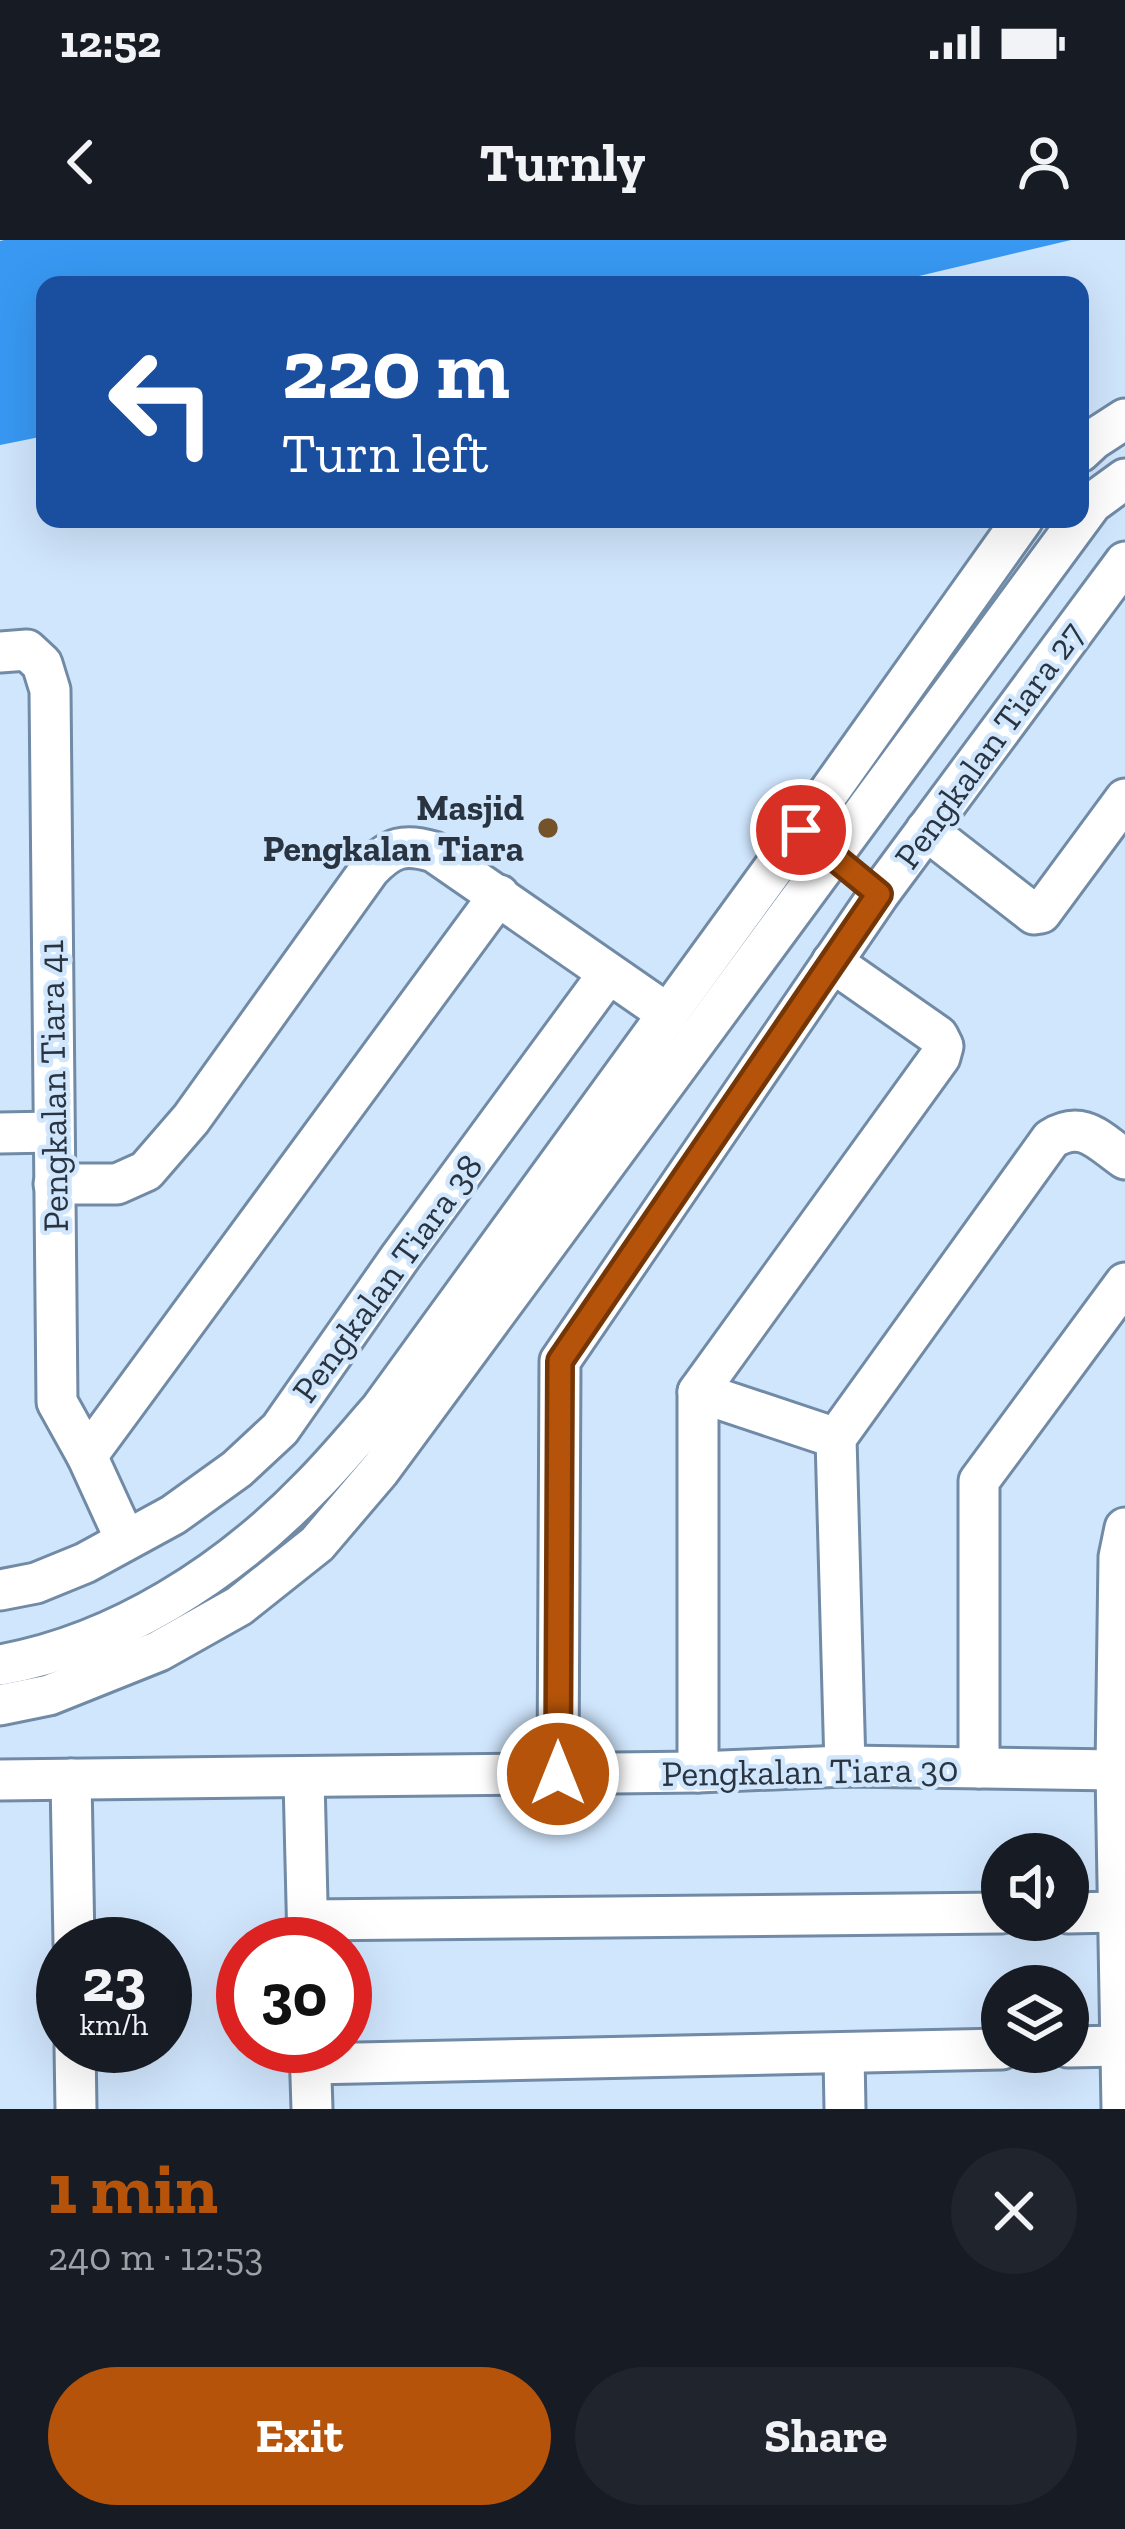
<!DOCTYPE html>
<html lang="en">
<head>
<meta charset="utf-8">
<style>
	body { margin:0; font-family:"Zilla Slab",serif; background:#20242c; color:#f1f3f6; height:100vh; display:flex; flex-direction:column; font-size:45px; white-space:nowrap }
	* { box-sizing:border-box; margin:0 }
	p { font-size:39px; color:#9ea1a6 }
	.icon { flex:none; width:66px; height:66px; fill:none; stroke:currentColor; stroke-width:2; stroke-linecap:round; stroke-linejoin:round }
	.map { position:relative; height:1869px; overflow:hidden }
	.sheet { display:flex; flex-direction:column; background:#171b24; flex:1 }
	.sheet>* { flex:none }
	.banner { position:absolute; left:36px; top:36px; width:1053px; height:252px; border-radius:24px; box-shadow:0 12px 48px #0002; background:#1a4fa0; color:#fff; overflow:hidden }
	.buttons { position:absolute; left:981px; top:1593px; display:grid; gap:24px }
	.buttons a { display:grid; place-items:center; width:108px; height:108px; border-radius:50%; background:#171b24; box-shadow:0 12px 48px #0002; font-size:60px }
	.speed { position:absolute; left:36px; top:1677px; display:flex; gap:24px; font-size:60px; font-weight:700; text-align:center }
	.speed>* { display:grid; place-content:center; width:156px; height:156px; border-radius:50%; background:#171b24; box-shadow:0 12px 48px #0002; line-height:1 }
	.speed small { font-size:30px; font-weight:400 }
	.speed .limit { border:18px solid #d22; background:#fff; color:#111 }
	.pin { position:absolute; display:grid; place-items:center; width:102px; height:102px; color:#fff; margin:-51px; border:6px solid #fff; border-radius:50%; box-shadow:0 3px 12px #0007 }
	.me { position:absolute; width:132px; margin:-66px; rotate:0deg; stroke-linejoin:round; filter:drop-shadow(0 0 9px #0008) }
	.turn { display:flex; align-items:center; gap:42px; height:252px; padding:0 48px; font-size:54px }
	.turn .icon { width:156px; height:156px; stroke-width:2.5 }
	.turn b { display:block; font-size:84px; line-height:102px }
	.round { display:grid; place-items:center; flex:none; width:126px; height:126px; border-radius:63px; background:#20242c }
	.overview { display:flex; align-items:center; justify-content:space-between; height:204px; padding:0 48px }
	h1 { font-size:72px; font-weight:800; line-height:90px; color:#b45309 }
	.cta { display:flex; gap:24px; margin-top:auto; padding:24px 48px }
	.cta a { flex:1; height:138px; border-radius:72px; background:#b45309; color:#fff; font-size:48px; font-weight:800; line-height:138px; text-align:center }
	.cta a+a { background:#20242c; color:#f1f3f6 }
	.status { display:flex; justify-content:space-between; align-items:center; height:84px; padding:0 60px; background:#171b24; direction:ltr }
	.status svg { height:33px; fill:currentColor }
	header { display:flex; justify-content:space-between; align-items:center; height:156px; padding:0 48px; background:#171b24; font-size:54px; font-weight:800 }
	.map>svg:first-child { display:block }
	.water { fill:#3898f2 }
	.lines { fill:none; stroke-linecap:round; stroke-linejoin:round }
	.minor-casing { stroke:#718aa5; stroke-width:45 }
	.minor { stroke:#fff; stroke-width:39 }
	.route-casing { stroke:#753606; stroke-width:30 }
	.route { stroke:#b45309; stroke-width:21 }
	.poi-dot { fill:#75532a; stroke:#d0e6fd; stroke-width:4.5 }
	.labels { text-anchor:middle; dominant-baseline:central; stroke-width:9; stroke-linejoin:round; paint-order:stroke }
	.street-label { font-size:36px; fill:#293440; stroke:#d0e6fd }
	.poi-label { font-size:36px; font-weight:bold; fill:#293440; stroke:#d0e6fd; text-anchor:end }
</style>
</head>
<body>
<div class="status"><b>12:52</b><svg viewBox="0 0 49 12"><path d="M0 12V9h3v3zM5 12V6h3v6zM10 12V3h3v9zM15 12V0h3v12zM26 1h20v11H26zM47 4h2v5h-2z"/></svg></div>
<header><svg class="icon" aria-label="back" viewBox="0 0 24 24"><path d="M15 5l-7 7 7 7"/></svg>Turnly<svg class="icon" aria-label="person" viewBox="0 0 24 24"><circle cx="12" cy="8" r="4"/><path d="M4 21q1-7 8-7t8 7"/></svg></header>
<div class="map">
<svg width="1125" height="1869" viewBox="0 0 1125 1869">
	<rect width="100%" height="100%" fill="#d0e6fd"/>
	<polygon class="water" points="1071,0 881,45 45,45 45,196 0,205 0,1 4,0"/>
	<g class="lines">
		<g class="minor-casing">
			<g id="minor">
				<polyline points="1080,212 1094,199 1125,179"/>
				<polyline points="0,412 27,410 42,424 50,450 57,1162 87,1216 125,1299"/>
				<polyline points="926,590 1034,674 1041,673 1125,559"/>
				<polyline points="0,893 53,892"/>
				<path d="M54,944H117L146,931L191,879L370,629C391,607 404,603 434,612L668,774"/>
				<polyline points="698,1152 836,1198"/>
				<polyline points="87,1216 499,655"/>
				<polyline points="0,1350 36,1343 85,1323 173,1275 237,1229 280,1189 401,1016 608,734"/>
				<path d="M0,1425C118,1404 228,1333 311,1247C335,1223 357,1196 380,1170L824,559L1023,279"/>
				<polyline points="0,1465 49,1455 159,1411 239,1366 317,1304 380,1230 1092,263 1125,239"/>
				<path d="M845,1526L836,1198L1051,899C1083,879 1099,901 1125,919"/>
				<polyline points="979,1528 979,1241 1125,1043"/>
				<polyline points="1116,1530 1122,1869"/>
				<polyline points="698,1532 698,1152 940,817 943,806 938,796 832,722"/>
				<polyline points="558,1534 560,1121 879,654 1125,322"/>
				<polyline points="71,1539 74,1704"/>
				<polyline points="304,1539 308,1704"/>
				<polyline points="0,1540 698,1532 845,1526 1116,1530 1119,1317 1125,1288"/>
				<polyline points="1068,1673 1119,1672"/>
				<polyline points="308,1680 1002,1673"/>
				<polyline points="75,1806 76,1869"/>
				<polyline points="310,1806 312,1869"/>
				<polyline points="1068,1807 1121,1806"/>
				<polyline points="844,1814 845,1869"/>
				<polyline points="311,1824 1002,1809"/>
			</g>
		</g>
		<use href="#minor" class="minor"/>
	</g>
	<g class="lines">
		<g class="route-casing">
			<polyline id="route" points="558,1534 560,1121 879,654 801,590"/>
		</g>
		<use href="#route" class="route"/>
	</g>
	<circle class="poi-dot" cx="548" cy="588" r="12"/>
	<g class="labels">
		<g class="street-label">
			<text transform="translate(989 505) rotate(-54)">Pengkalan Tiara 27</text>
			<text transform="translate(53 846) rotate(-91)">Pengkalan Tiara 41</text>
			<text transform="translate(387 1038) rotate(-54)">Pengkalan Tiara 38</text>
			<text transform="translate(810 1531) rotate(-1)">Pengkalan Tiara 30</text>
		</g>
		<g class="poi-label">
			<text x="524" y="567">Masjid<tspan x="524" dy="41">Pengkalan Tiara</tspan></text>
		</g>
	</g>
</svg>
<div class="buttons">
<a><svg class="icon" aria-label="sound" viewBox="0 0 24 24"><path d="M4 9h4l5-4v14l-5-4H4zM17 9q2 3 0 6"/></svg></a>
<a><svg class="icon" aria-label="layers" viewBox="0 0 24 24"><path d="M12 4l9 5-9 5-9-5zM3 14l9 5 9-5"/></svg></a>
</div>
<div class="speed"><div>23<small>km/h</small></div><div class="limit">30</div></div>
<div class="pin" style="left:801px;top:590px;background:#d93025"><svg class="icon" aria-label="arrive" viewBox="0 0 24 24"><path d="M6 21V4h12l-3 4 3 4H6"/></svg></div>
<svg class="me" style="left:558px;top:1534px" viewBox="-20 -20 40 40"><circle r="17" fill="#b45309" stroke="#fff" stroke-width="3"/><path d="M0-11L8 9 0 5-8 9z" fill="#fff"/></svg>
<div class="banner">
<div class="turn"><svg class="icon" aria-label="left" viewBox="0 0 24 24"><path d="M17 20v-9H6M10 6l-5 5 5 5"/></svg><div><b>220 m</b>Turn left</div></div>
</div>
</div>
<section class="sheet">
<div class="overview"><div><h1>1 min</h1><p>240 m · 12:53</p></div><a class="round"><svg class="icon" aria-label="close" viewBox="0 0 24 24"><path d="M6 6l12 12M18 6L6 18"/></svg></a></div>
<div class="cta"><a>Exit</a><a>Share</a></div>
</section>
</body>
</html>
